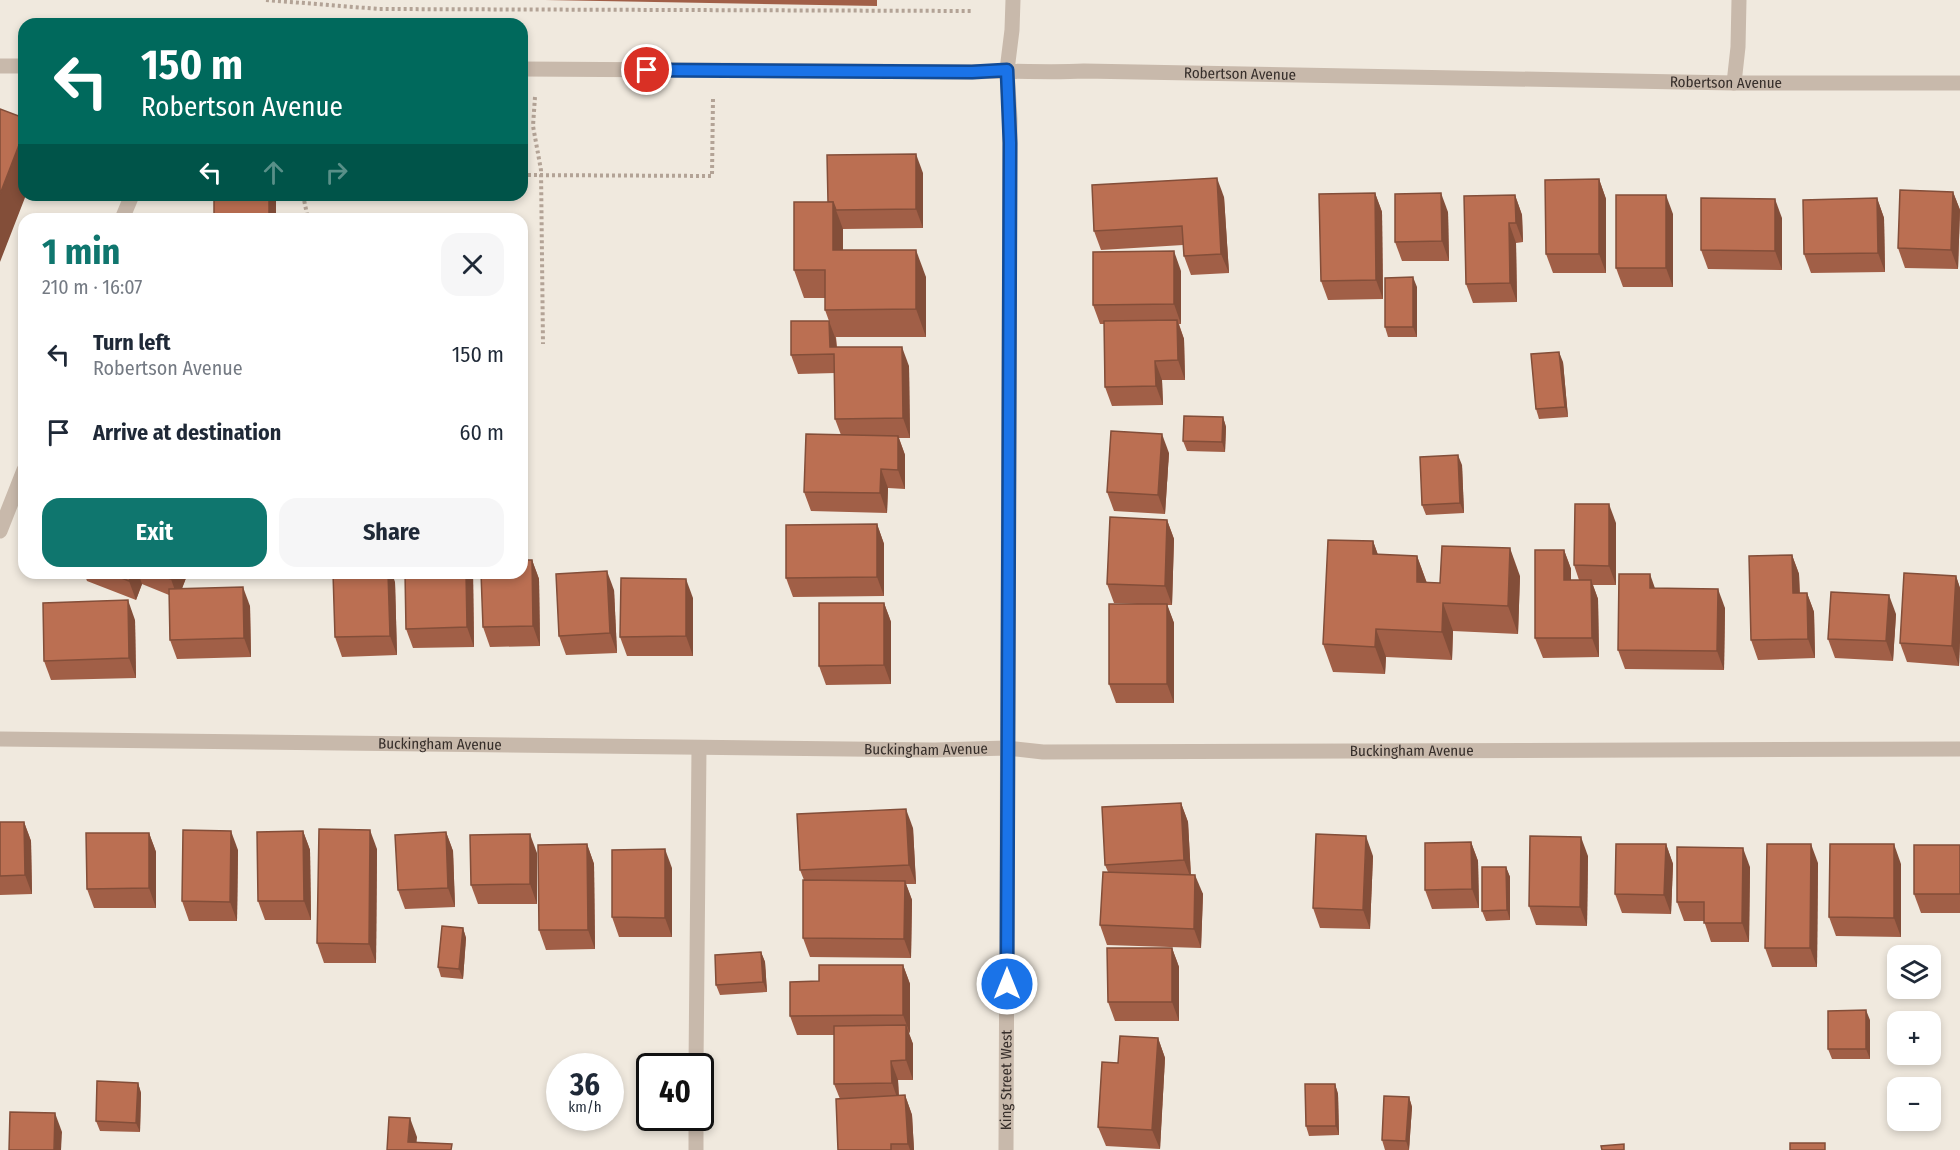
<!DOCTYPE html>
<html lang="en">
<head>
<meta charset="utf-8">
<style>
	body { margin:0; font-family:"Fira Sans Condensed",sans-serif; background:#f6f6f7; color:#1f2937; height:100vh; display:flex; flex-direction:column; font-size:22px; white-space:nowrap }
	* { box-sizing:border-box; margin:0 }
	p { font-size:20px; color:#747a83 }
	.icon { flex:none; width:33px; height:33px; fill:none; stroke:currentColor; stroke-width:2; stroke-linecap:round; stroke-linejoin:round }
	.map { position:relative; flex:1; overflow:hidden }
	.drawer { position:absolute; left:18px; top:213px; width:510px; height:366px; display:flex; flex-direction:column; background:#fff; border-radius:18px; box-shadow:0 3px 9px #0003 }
	.drawer>* { flex:none }
	.banner { position:absolute; left:18px; top:18px; width:510px; height:183px; border-radius:18px; box-shadow:0 3px 9px #0003; background:#00695c; color:#fff; overflow:hidden }
	.tools { position:absolute; left:1887px; top:945px; display:grid; gap:12px }
	.tools a { display:grid; place-items:center; width:54px; height:54px; border-radius:12px; background:#fff; box-shadow:0 3px 9px #0003; font-size:30px }
	.speed { position:absolute; left:546px; top:1053px; display:flex; gap:12px; font-size:30px; font-weight:700; text-align:center }
	.speed>* { display:grid; place-content:center; width:78px; height:78px; border-radius:50%; background:#fff; box-shadow:0 3px 9px #0003; line-height:1 }
	.speed small { font-size:15px; font-weight:400 }
	.speed .limit { border:3px solid #111; border-radius:9px; background:#fff; color:#111 }
	.pin { position:absolute; display:grid; place-items:center; width:51px; height:51px; color:#fff; margin:-26px; border:3px solid #fff; border-radius:50%; box-shadow:0 2px 6px #0007 }
	.me { position:absolute; width:66px; margin:-33px; rotate:0deg; stroke-linejoin:round; filter:drop-shadow(0 0 4px #0008) }
	.turn { display:flex; align-items:center; gap:21px; height:126px; padding:0 24px; font-size:27px }
	.turn .icon { width:78px; height:78px; stroke-width:2.5 }
	.turn b { display:block; font-size:42px; line-height:51px }
	.lanes { display:flex; align-items:center; height:57px; padding:0 24px; background:#0003; justify-content:center; gap:30px; direction:ltr }
	.lanes .off { opacity:.35 }
	.round { display:grid; place-items:center; flex:none; width:63px; height:63px; border-radius:18px; background:#f6f6f7 }
	.headline { display:flex; align-items:center; justify-content:space-between; height:102px; padding:0 24px }
	h1 { font-size:36px; font-weight:700; line-height:45px; color:#0f766e }
	.primary-button { display:flex; gap:12px; margin-top:auto; padding:12px 24px }
	.primary-button a { flex:1; height:69px; border-radius:18px; background:#0f766e; color:#fff; font-size:24px; font-weight:700; line-height:69px; text-align:center }
	.primary-button a+a { background:#f6f6f7; color:#1f2937 }
	ul { padding:0; list-style:none }
	li { display:flex; align-items:center; gap:18px; height:78px; padding:0 24px }
	li div { flex:1 }
	li b { display:block; font-size:22px }
	li em { font-style:normal }
	.map>svg:first-child { display:block }
	.lines { fill:none; stroke-linecap:round; stroke-linejoin:round }
	.path { stroke:#b3a396; stroke-width:4; stroke-dasharray:3 3; stroke-linecap:butt }
	.service { stroke:#c8b9ab; stroke-width:15 }
	.minor { stroke:#c8b9ab; stroke-width:15 }
	.tertiary { stroke:#c8b9ab; stroke-width:15 }
	.wall { fill:#a15f47 }
	.shaded-wall { fill:#834e39 }
	.building { fill:#bb6f52; stroke:#834e39; stroke-width:1.5 }
	.route-casing { stroke:#114b97; stroke-width:15 }
	.route { stroke:#1a73e8; stroke-width:10 }
	.labels { text-anchor:middle; dominant-baseline:central; stroke-width:4.5; stroke-linejoin:round; paint-order:stroke }
	.street-label { font-size:15px; fill:#362e2a; stroke:#f8f2eb }
</style>
</head>
<body>
<div class="map">
<svg width="1960" height="1150" viewBox="0 0 1960 1150">
	<rect width="100%" height="100%" fill="#f0e9de"/>
	<g class="lines">
		<g class="path">
			<polyline points="266,0 379,9 972,11"/>
			<polyline points="535,97 533,126 541,170 543,344"/>
			<polyline points="522,175 712,176 713,99"/>
			<polyline points="303,195 308,219"/>
		</g>
		<g class="service">
			<polyline points="696,1066 699,748"/>
			<polyline points="696,1150 696,1118"/>
		</g>
		<g class="minor">
			<polyline points="0,66 24,66"/>
			<path id="s1" d="M522,69L972,72C1010,70 1047,73 1084,71L1734,83H1960"/>
			<polyline points="1734,83 1738,47 1739,0"/>
			<polyline points="122,219 132,195"/>
			<polyline points="0,531 24,470"/>
			<path id="s2" d="M0,739L935,750L1007,748L1043,752L1960,749"/>
		</g>
		<path class="tertiary" id="s3" d="M1006,1150L1010,119L1007,70L1012,30L1013,0"/>
	</g>
	<g class="wall">
		<polygon points="545,0 877,0 877,6"/>
		<polygon points="923,173 923,228 843,229 843,250 926,277 926,337 836,337 837,347 909,366 910,438 899,438 905,455 905,489 888,488 887,513 811,511 804,492 841,435 835,419 835,373 798,374 791,355 829,321 825,310 825,298 804,298 794,270 828,202"/>
		<polygon points="1599,179 1606,199 1606,273 1553,273 1546,254"/>
		<polygon points="1953,192 1960,210 1958,269 1905,268 1898,248"/>
		<polygon points="1375,193 1382,212 1383,299 1328,300 1321,281"/>
		<polygon points="1515,195 1522,215 1523,242 1516,243 1517,302 1473,303 1466,284"/>
		<polygon points="1224,197 1229,273 1191,275 1184,256 1183,245 1101,250 1094,231"/>
		<polygon points="1877,198 1884,218 1885,272 1811,273 1804,254"/>
		<polygon points="1448,212 1449,261 1402,261 1395,242"/>
		<polygon points="1673,214 1673,287 1623,287 1616,268"/>
		<polygon points="1782,218 1782,270 1708,269 1701,250"/>
		<polygon points="1181,271 1181,324 1179,324 1184,339 1185,380 1162,380 1163,405 1112,406 1105,387 1104,324 1100,324 1093,305"/>
		<polygon points="1417,287 1417,337 1388,337 1385,327"/>
		<polygon points="1563,362 1568,417 1539,419 1536,409"/>
		<polygon points="1223,417 1226,427 1225,452 1187,451 1183,441"/>
		<polygon points="1169,453 1165,514 1114,511 1107,492"/>
		<polygon points="1462,465 1464,513 1426,515 1422,505"/>
		<polygon points="1167,520 1174,539 1172,605 1167,605 1174,623 1174,703 1116,703 1109,684 1137,604 1114,603 1107,584"/>
		<polygon points="1616,523 1616,585 1593,585 1598,599 1599,657 1543,658 1535,638 1564,550 1571,569 1571,580 1579,580 1574,565"/>
		<polygon points="877,524 884,544 884,596 793,597 786,578"/>
		<polygon points="1373,541 1378,555 1417,556 1427,583 1440,583 1520,576 1518,634 1453,631 1452,660 1386,657 1385,674 1333,672 1323,644"/>
		<polygon points="1792,555 1799,574 1800,593 1807,593 1814,612 1815,658 1758,660 1751,640"/>
		<polygon points="532,560 539,579 540,646 490,647 483,627"/>
		<polygon points="84,573 188,573 182,588 250,606 251,657 177,659 170,640 169,595 142,584 136,600 87,581"/>
		<polygon points="405,573 473,573 474,647 413,648 406,629"/>
		<polygon points="1956,576 1960,588 1960,641 1959,666 1907,662 1900,643"/>
		<polygon points="395,582 397,655 342,657 335,637"/>
		<polygon points="1655,588 1725,608 1724,670 1625,669 1618,650"/>
		<polygon points="614,590 617,653 566,655 559,636"/>
		<polygon points="693,598 693,656 627,656 620,637"/>
		<polygon points="884,603 891,622 891,684 826,685 819,666"/>
		<polygon points="1896,614 1893,661 1835,658 1828,639"/>
		<polygon points="135,620 136,678 51,680 44,661"/>
		<polygon points="1181,803 1188,822 1191,875 1203,894 1201,948 1107,945 1100,925 1108,872 1105,865"/>
		<polygon points="0,822 24,822 31,841 32,894 0,895"/>
		<polygon points="913,828 916,884 906,884 912,900 911,958 810,957 803,938 804,880 800,870"/>
		<polygon points="303,831 310,850 311,920 265,920 258,901"/>
		<polygon points="446,832 453,851 455,907 405,909 398,890"/>
		<polygon points="149,833 156,852 156,908 94,908 87,889"/>
		<polygon points="1471,842 1478,861 1479,908 1432,909 1425,890"/>
		<polygon points="587,844 594,864 595,949 546,950 539,930"/>
		<polygon points="1666,844 1673,864 1671,914 1622,913 1615,894"/>
		<polygon points="1960,845 1960,913 1921,913 1914,894"/>
		<polygon points="377,849 376,963 324,963 317,943"/>
		<polygon points="238,850 237,921 189,921 182,901"/>
		<polygon points="537,853 537,904 478,904 471,885"/>
		<polygon points="1373,856 1370,929 1320,928 1313,908"/>
		<polygon points="1588,856 1587,926 1536,925 1529,906"/>
		<polygon points="1818,863 1817,967 1772,967 1765,948"/>
		<polygon points="1901,864 1901,937 1836,936 1829,917"/>
		<polygon points="1506,867 1510,877 1510,920 1486,921 1482,911"/>
		<polygon points="1750,867 1749,942 1711,942 1704,921 1684,921 1677,902"/>
		<polygon points="672,868 672,937 619,937 612,917"/>
		<polygon points="463,928 466,938 463,979 441,977 438,967"/>
		<polygon points="1172,948 1179,967 1179,1021 1115,1021 1108,1002"/>
		<polygon points="761,952 765,962 767,992 720,995 716,985"/>
		<polygon points="903,965 910,984 909,1034 913,1044 913,1080 898,1080 899,1096 905,1095 912,1115 914,1150 838,1150 840,1099 834,1084 834,1035 797,1035 790,1016 819,981"/>
		<polygon points="1870,1020 1870,1059 1832,1059 1828,1049"/>
		<polygon points="1158,1038 1165,1058 1160,1149 1106,1146 1098,1127 1118,1063"/>
		<polygon points="138,1083 141,1093 140,1132 100,1131 96,1121"/>
		<polygon points="1335,1084 1338,1094 1339,1135 1309,1136 1306,1126"/>
		<polygon points="1409,1097 1412,1107 1409,1150 1385,1150 1382,1140"/>
	</g>
	<g class="shaded-wall">
		<polygon points="24,132 24,195 26,195 0,262 0,194"/>
		<polygon points="916,154 923,173 923,228 916,209"/>
		<polygon points="1217,178 1224,197 1229,273 1221,254"/>
		<polygon points="1599,179 1606,199 1606,273 1599,254"/>
		<polygon points="1953,192 1960,210 1958,269 1951,250"/>
		<polygon points="1375,193 1382,212 1383,299 1376,280"/>
		<polygon points="1441,193 1448,212 1449,261 1442,241"/>
		<polygon points="269,195 274,195 276,201 276,219 269,219"/>
		<polygon points="1515,195 1522,215 1523,242 1516,223"/>
		<polygon points="1666,195 1673,214 1673,287 1666,268"/>
		<polygon points="1877,198 1884,218 1885,272 1878,253"/>
		<polygon points="1775,199 1782,218 1782,270 1775,251"/>
		<polygon points="833,202 843,229 843,278 833,250"/>
		<polygon points="1509,223 1516,243 1517,302 1510,283"/>
		<polygon points="916,250 926,277 926,337 916,309"/>
		<polygon points="1174,251 1181,271 1181,324 1174,304"/>
		<polygon points="1413,277 1417,287 1417,337 1413,327"/>
		<polygon points="1177,320 1184,339 1185,380 1178,360"/>
		<polygon points="829,321 836,340 837,360 834,354 830,347"/>
		<polygon points="902,347 909,366 910,438 903,418"/>
		<polygon points="1559,352 1563,362 1568,417 1565,407"/>
		<polygon points="1155,361 1162,380 1163,405 1156,386"/>
		<polygon points="1223,417 1226,427 1225,452 1222,442"/>
		<polygon points="1162,434 1169,453 1165,514 1158,495"/>
		<polygon points="898,436 905,455 905,489 898,470"/>
		<polygon points="1458,455 1462,465 1464,513 1460,503"/>
		<polygon points="881,469 888,488 887,513 880,493"/>
		<polygon points="1609,504 1616,523 1616,585 1609,566"/>
		<polygon points="1167,520 1174,539 1172,605 1165,586"/>
		<polygon points="877,524 884,544 884,596 877,577"/>
		<polygon points="1373,541 1383,569 1373,554"/>
		<polygon points="1510,548 1520,576 1518,634 1508,606"/>
		<polygon points="1564,550 1571,569 1571,599 1564,580"/>
		<polygon points="1792,555 1799,574 1800,613 1793,593"/>
		<polygon points="1417,556 1427,584 1417,582"/>
		<polygon points="532,560 539,579 540,646 533,626"/>
		<polygon points="607,571 614,590 617,653 610,633"/>
		<polygon points="132,573 138,573 142,584 136,600 129,581"/>
		<polygon points="174,573 188,573 178,599 171,579"/>
		<polygon points="388,573 392,573 395,582 397,655 390,636"/>
		<polygon points="466,573 473,573 474,647 467,627"/>
		<polygon points="1650,574 1657,594 1650,588"/>
		<polygon points="1956,576 1960,588 1960,641 1959,666 1952,646"/>
		<polygon points="686,579 693,598 693,656 686,636"/>
		<polygon points="1591,580 1598,599 1599,657 1592,638"/>
		<polygon points="243,587 250,606 251,657 244,638"/>
		<polygon points="1718,589 1725,608 1724,670 1717,651"/>
		<polygon points="1807,593 1814,612 1815,658 1808,639"/>
		<polygon points="1889,595 1896,614 1893,661 1886,641"/>
		<polygon points="128,600 135,620 136,678 129,658"/>
		<polygon points="884,603 891,622 891,684 884,665"/>
		<polygon points="1443,603 1453,631 1452,660 1442,632"/>
		<polygon points="1167,604 1174,623 1174,703 1167,684"/>
		<polygon points="1376,629 1386,657 1385,674 1375,647"/>
		<polygon points="1181,803 1188,822 1191,879 1184,860"/>
		<polygon points="906,809 913,828 916,884 909,865"/>
		<polygon points="24,822 31,841 32,894 25,875"/>
		<polygon points="370,830 377,849 376,963 369,944"/>
		<polygon points="231,831 238,850 237,921 230,902"/>
		<polygon points="303,831 310,850 311,920 304,901"/>
		<polygon points="446,832 453,851 455,907 448,888"/>
		<polygon points="149,833 156,852 156,908 149,888"/>
		<polygon points="530,834 537,853 537,904 530,884"/>
		<polygon points="1366,836 1373,856 1370,929 1363,910"/>
		<polygon points="1581,837 1588,856 1587,926 1580,907"/>
		<polygon points="1471,842 1478,861 1479,908 1472,889"/>
		<polygon points="587,844 594,864 595,949 588,930"/>
		<polygon points="1666,844 1673,864 1671,914 1664,895"/>
		<polygon points="1811,844 1818,863 1817,967 1810,948"/>
		<polygon points="1894,844 1901,864 1901,937 1894,918"/>
		<polygon points="1743,848 1750,867 1749,942 1742,923"/>
		<polygon points="665,849 672,868 672,937 665,918"/>
		<polygon points="1506,867 1510,877 1510,920 1507,910"/>
		<polygon points="1195,875 1203,894 1201,948 1194,929"/>
		<polygon points="905,881 912,900 911,958 904,939"/>
		<polygon points="463,928 466,938 463,979 459,969"/>
		<polygon points="1172,948 1179,967 1179,1021 1172,1002"/>
		<polygon points="761,952 765,962 767,992 763,982"/>
		<polygon points="903,965 910,984 910,1034 903,1015"/>
		<polygon points="1866,1010 1870,1020 1870,1059 1866,1049"/>
		<polygon points="906,1025 913,1044 913,1080 906,1060"/>
		<polygon points="1158,1038 1165,1058 1160,1149 1152,1130"/>
		<polygon points="891,1061 898,1080 899,1103 892,1083"/>
		<polygon points="138,1083 141,1093 140,1132 136,1123"/>
		<polygon points="1335,1084 1338,1094 1339,1135 1336,1126"/>
		<polygon points="905,1095 912,1115 914,1150 910,1150 908,1144"/>
		<polygon points="1409,1097 1412,1107 1409,1150 1406,1141"/>
		<polygon points="55,1113 62,1132 61,1150 54,1150"/>
		<polygon points="410,1118 417,1137 416,1150 408,1142"/>
	</g>
	<g class="building">
		<polygon points="0,109 24,118 24,132 0,194"/>
		<polygon points="916,154 916,209 836,210 833,202 828,202 827,155"/>
		<polygon points="1217,178 1221,254 1184,256 1182,226 1094,231 1092,185"/>
		<polygon points="1599,179 1599,254 1546,254 1545,180"/>
		<polygon points="1900,190 1953,192 1951,250 1898,248"/>
		<polygon points="1375,193 1376,280 1321,281 1319,194"/>
		<polygon points="1441,193 1442,241 1395,242 1395,194"/>
		<rect x="214" y="195" width="55" height="24"/>
		<polygon points="1515,195 1516,223 1509,223 1510,283 1466,284 1464,196"/>
		<rect x="1616" y="195" width="50" height="73"/>
		<polygon points="1701,198 1775,199 1775,251 1701,250"/>
		<polygon points="1877,198 1878,253 1804,254 1803,200"/>
		<polygon points="794,202 833,202 833,250 916,250 916,309 825,310 825,270 794,270"/>
		<polygon points="1174,251 1174,304 1093,305 1093,252"/>
		<polygon points="1413,277 1413,327 1385,327 1385,278"/>
		<polygon points="1177,320 1178,360 1155,361 1156,386 1105,387 1104,321"/>
		<polygon points="791,321 829,321 830,347 902,347 903,418 835,419 834,354 791,355"/>
		<polygon points="1559,352 1565,407 1536,409 1531,354"/>
		<polygon points="1184,416 1223,417 1222,442 1183,441"/>
		<polygon points="1111,431 1162,434 1158,495 1107,492"/>
		<polygon points="806,434 898,436 898,470 881,469 880,493 804,492"/>
		<polygon points="1458,455 1460,503 1422,505 1420,457"/>
		<polygon points="1575,504 1609,504 1609,566 1574,565"/>
		<polygon points="1110,517 1167,520 1165,586 1107,584"/>
		<polygon points="877,524 877,577 786,578 786,525"/>
		<polygon points="1328,540 1373,541 1373,554 1417,556 1417,582 1440,583 1442,546 1510,548 1508,606 1443,603 1442,632 1376,629 1375,647 1323,644"/>
		<polygon points="1535,550 1564,550 1564,580 1591,580 1592,638 1535,638"/>
		<polygon points="1792,555 1793,593 1807,593 1808,639 1751,640 1749,556"/>
		<polygon points="522,560 532,560 533,626 483,627 481,573 522,573"/>
		<polygon points="607,571 610,633 559,636 556,574"/>
		<polygon points="109,573 132,573 129,581"/>
		<polygon points="155,573 174,573 171,579"/>
		<polygon points="333,573 388,573 390,636 335,637"/>
		<polygon points="405,573 466,573 467,627 406,629"/>
		<polygon points="1904,573 1956,576 1952,646 1900,643"/>
		<polygon points="1619,574 1650,574 1650,588 1718,589 1717,651 1618,650"/>
		<polygon points="621,578 686,579 686,636 620,637"/>
		<polygon points="243,587 244,638 170,640 169,589"/>
		<polygon points="1831,592 1889,595 1886,641 1828,639"/>
		<polygon points="128,600 129,658 44,661 43,603"/>
		<polygon points="819,603 884,603 884,665 819,666"/>
		<rect x="1109" y="604" width="58" height="80"/>
		<polygon points="1181,803 1184,860 1105,865 1102,807"/>
		<polygon points="906,809 909,865 800,870 797,814"/>
		<polygon points="0,822 24,822 25,875 0,876"/>
		<polygon points="319,829 370,830 369,944 317,943"/>
		<polygon points="183,830 231,831 230,902 182,901"/>
		<polygon points="303,831 304,901 258,901 257,832"/>
		<polygon points="446,832 448,888 398,890 395,835"/>
		<polygon points="86,833 149,833 149,888 87,889"/>
		<polygon points="530,834 530,884 471,885 470,835"/>
		<polygon points="1316,834 1366,836 1363,910 1313,908"/>
		<polygon points="1530,836 1581,837 1580,907 1529,906"/>
		<polygon points="1471,842 1472,889 1425,890 1425,843"/>
		<polygon points="587,844 588,930 539,930 538,845"/>
		<polygon points="1616,844 1666,844 1664,895 1615,894"/>
		<polygon points="1767,844 1811,844 1810,948 1765,948"/>
		<polygon points="1830,844 1894,844 1894,918 1829,917"/>
		<rect x="1914" y="845" width="46" height="49"/>
		<polygon points="1677,847 1743,848 1742,923 1704,923 1704,902 1677,902"/>
		<polygon points="665,849 665,918 612,917 612,850"/>
		<polygon points="1482,867 1506,867 1507,910 1482,911"/>
		<polygon points="1103,872 1195,875 1194,929 1100,925"/>
		<polygon points="803,880 905,881 904,939 803,938"/>
		<polygon points="442,926 463,928 459,969 438,967"/>
		<polygon points="1107,948 1172,948 1172,1002 1108,1002"/>
		<polygon points="761,952 763,982 716,985 715,955"/>
		<polygon points="819,965 903,965 903,1015 790,1016 790,982 819,981"/>
		<polygon points="1866,1010 1866,1049 1828,1049 1828,1011"/>
		<polygon points="906,1025 906,1060 891,1061 892,1083 834,1084 834,1026"/>
		<polygon points="1120,1036 1158,1038 1152,1130 1098,1127 1102,1062 1118,1063"/>
		<polygon points="97,1081 138,1083 136,1123 96,1121"/>
		<polygon points="1305,1084 1335,1084 1336,1126 1306,1126"/>
		<polygon points="905,1095 908,1144 891,1144 891,1150 838,1150 836,1099"/>
		<polygon points="1384,1096 1409,1097 1406,1141 1382,1140"/>
		<polygon points="10,1112 55,1113 54,1150 9,1150"/>
		<polygon points="389,1117 410,1118 408,1142 452,1144 451,1150 387,1150"/>
		<rect x="1790" y="1143" width="35" height="7"/>
		<polygon points="1624,1144 1624,1150 1602,1150 1601,1146"/>
	</g>
	<g class="lines">
		<g class="route-casing">
			<polyline id="route" points="647,70 972,72 1007,70 1010,143 1007,984"/>
		</g>
		<use href="#route" class="route"/>
	</g>
	<g class="labels">
		<g class="street-label">
			<text stroke="none"><textPath href="#s1" startOffset="718">Robertson Avenue</textPath></text>
			<text stroke="none"><textPath href="#s1" startOffset="1204">Robertson Avenue</textPath></text>
			<text stroke="none"><textPath href="#s2" startOffset="440">Buckingham Avenue</textPath></text>
			<text stroke="none"><textPath href="#s2" startOffset="926">Buckingham Avenue</textPath></text>
			<text stroke="none"><textPath href="#s2" startOffset="1412">Buckingham Avenue</textPath></text>
			<text stroke="none"><textPath href="#s3" startOffset="70">King Street West</textPath></text>
		</g>
	</g>
</svg>
<div class="tools">
<a><svg class="icon" aria-label="layers" viewBox="0 0 24 24"><path d="M12 4l9 5-9 5-9-5zM3 14l9 5 9-5"/></svg></a>
<a>+</a>
<a>−</a>
</div>
<div class="speed"><div>36<small>km/h</small></div><div class="limit">40</div></div>
<div class="pin" style="left:647px;top:70px;background:#d93025"><svg class="icon" aria-label="arrive" viewBox="0 0 24 24"><path d="M6 21V4h12l-3 4 3 4H6"/></svg></div>
<svg class="me" style="left:1007px;top:984px" viewBox="-20 -20 40 40"><circle r="17" fill="#1a73e8" stroke="#fff" stroke-width="3"/><path d="M0-11L8 9 0 5-8 9z" fill="#fff"/></svg>
<div class="banner">
<div class="turn"><svg class="icon" aria-label="left" viewBox="0 0 24 24"><path d="M17 20v-9H6M10 6l-5 5 5 5"/></svg><div><b>150 m</b>Robertson Avenue</div></div>
<div class="lanes"><svg class="icon" aria-label="left" viewBox="0 0 24 24"><path d="M17 20v-9H6M10 6l-5 5 5 5"/></svg><svg class="icon off" aria-label="ahead" viewBox="0 0 24 24"><path d="M12 20V5M6 11l6-6 6 6"/></svg><svg class="icon off" aria-label="right" viewBox="0 0 24 24"><path d="M7 20v-9h11M14 6l5 5-5 5"/></svg></div>
</div>
<section class="drawer">
<div class="headline"><div><h1>1 min</h1><p>210 m · 16:07</p></div><a class="round"><svg class="icon" aria-label="close" viewBox="0 0 24 24"><path d="M6 6l12 12M18 6L6 18"/></svg></a></div>
<ul>
<li><svg class="icon" aria-label="left" viewBox="0 0 24 24"><path d="M17 20v-9H6M10 6l-5 5 5 5"/></svg><div><b>Turn left</b><p>Robertson Avenue</p></div><em>150 m</em></li>
<li><svg class="icon" aria-label="arrive" viewBox="0 0 24 24"><path d="M6 21V4h12l-3 4 3 4H6"/></svg><div><b>Arrive at destination</b></div><em>60 m</em></li>
</ul>
<div class="primary-button"><a>Exit</a><a>Share</a></div>
</section>
</div>
</body>
</html>
